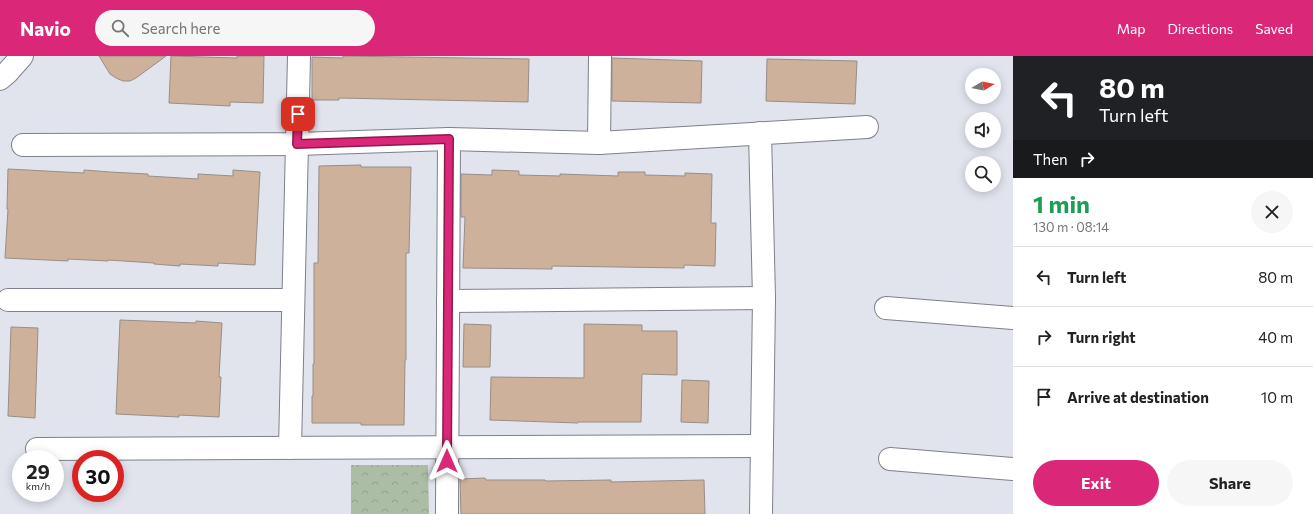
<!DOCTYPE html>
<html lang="en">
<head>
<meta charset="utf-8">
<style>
	body { margin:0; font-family:Commissioner,sans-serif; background:#f6f6f6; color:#222; height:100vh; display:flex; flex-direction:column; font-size:15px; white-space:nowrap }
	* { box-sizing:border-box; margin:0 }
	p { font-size:13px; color:#767676 }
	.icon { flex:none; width:22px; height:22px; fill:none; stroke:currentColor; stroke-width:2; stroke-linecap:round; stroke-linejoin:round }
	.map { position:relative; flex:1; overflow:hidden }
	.panel { display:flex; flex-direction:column; background:#fff; width:300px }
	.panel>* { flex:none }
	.hud { background:#202124; color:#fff; overflow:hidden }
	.needle { width:26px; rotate:80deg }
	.controls { position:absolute; left:965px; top:12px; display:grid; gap:8px }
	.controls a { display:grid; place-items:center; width:36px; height:36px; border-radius:50%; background:#fff; box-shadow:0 2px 10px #0003; font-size:20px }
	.speed { position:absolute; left:12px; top:394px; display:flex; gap:8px; font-size:20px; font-weight:700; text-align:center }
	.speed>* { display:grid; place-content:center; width:52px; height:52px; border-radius:50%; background:#fff; box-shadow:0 2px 10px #0003; line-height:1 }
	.speed small { font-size:10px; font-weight:400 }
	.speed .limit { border:6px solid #d22; background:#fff; color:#111 }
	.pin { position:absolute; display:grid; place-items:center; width:34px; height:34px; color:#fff; margin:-17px; border-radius:8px; box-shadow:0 2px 6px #0006 }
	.me { position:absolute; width:44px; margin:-22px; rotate:0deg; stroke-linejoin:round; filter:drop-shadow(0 0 3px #0008) }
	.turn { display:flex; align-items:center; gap:14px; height:84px; padding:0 20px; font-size:18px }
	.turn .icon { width:52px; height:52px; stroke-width:2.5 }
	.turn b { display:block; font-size:28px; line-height:34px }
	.then { display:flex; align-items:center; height:38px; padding:0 20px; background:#0003; gap:8px; font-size:15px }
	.round { display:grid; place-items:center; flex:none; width:42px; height:42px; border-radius:21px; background:#f6f6f6 }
	.summary { display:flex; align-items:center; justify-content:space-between; height:68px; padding:0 20px }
	h1 { font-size:24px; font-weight:700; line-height:30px; color:#1e9e55 }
	.primary-button { display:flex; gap:8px; margin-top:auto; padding:8px 20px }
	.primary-button a { flex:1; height:46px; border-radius:24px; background:#db2777; color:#fff; font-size:16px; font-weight:700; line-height:46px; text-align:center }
	.primary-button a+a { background:#f6f6f6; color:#222 }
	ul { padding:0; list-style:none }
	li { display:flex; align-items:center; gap:12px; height:60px; padding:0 20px; border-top:1px solid #e0e0e0 }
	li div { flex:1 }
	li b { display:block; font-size:15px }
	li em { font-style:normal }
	header { display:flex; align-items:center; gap:24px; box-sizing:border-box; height:56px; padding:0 20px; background:#db2777; color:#fff }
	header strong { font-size:19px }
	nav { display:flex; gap:22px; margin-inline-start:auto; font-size:14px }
	.search { width:280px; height:36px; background:#f6f6f6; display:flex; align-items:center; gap:10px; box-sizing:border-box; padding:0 14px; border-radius:22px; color:#767676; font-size:15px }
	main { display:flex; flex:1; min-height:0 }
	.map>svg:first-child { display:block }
	.forest { fill:url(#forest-crowns) }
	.building { fill:#ceb19b; stroke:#978e88 }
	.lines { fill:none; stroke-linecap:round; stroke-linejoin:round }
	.minor-casing { stroke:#7e818a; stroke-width:24 }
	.minor { stroke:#fff; stroke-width:22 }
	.route-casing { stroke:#8e194d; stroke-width:10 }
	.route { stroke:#db2777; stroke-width:7 }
</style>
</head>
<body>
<header>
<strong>Navio</strong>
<div class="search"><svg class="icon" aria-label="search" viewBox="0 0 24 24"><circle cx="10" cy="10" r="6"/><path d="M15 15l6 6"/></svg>Search here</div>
<nav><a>Map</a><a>Directions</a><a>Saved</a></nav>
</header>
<main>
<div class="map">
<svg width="1013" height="458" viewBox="0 0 1013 458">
	<defs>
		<pattern id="forest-crowns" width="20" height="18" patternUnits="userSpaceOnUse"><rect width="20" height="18" fill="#abbea5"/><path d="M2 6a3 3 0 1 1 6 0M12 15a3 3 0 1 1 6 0" fill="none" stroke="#93a38e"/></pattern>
	</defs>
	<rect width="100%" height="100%" fill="#e1e3ed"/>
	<polygon class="forest" points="428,409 429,458 351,458 351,409"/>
	<g class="building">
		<polygon points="99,0 166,0 136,22 130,25 123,25 116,22 110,18"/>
		<polygon points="171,0 237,2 237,0 264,0 263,47 230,46 230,50 169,47"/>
		<polygon points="343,0 529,3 528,46 339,42 339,44 312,44 312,1 343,2"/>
		<polygon points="612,2 702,5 701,47 612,45"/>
		<polygon points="767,3 857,5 855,48 766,45"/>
		<polygon points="361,109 361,111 411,111 409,197 406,197 406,304 405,304 404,369 361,369 361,367 312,367 312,340 313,340 313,308 314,308 314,207 318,207 319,110"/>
		<polygon points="8,113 84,117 84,114 110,116 148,118 148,120 198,123 198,118 233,120 233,114 260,116 255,209 218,207 218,210 180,208 180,210 154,208 154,207 108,204 108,205 68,203 68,205 5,202 8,153 7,153"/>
		<polygon points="492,114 519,115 519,119 560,120 560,118 618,120 618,116 645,116 645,119 685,120 685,117 712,118 711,167 716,167 715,210 684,209 684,212 552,210 552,213 463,212 465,161 461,161 461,118 492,119"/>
		<polygon points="120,264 196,267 196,265 222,267 219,321 221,321 219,361 179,359 179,361 116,358"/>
		<polygon points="464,268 491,269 490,311 463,311"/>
		<polygon points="584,268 642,269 642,275 677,275 677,319 642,318 641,366 578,366 578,367 490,364 491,321 584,322"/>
		<polygon points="11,271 38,272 35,362 8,360"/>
		<polygon points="682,324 709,325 708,367 681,366"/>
		<polygon points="485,422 486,424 545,424 546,425 611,424 611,426 704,424 705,458 461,458 460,423"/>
	</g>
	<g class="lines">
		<g class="minor-casing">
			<g id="minor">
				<polyline points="0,23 7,17 22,0"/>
				<polyline points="760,77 764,242 761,458"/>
				<polyline points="599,87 600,0"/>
				<polyline points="23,89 297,88 449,83 599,87 867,71"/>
				<polyline points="8,244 292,244"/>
				<polyline points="448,245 764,242"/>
				<polyline points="886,252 1013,262"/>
				<path d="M290,392C292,261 297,131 299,0"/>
				<polyline points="37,393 762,390"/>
				<polyline points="890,403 1013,413"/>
				<polyline points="447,458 449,83"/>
			</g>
		</g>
		<use href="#minor" class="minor"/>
	</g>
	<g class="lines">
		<g class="route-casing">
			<polyline id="route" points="298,58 297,88 449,83 447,405"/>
		</g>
		<use href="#route" class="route"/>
	</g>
</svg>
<div class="controls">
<a><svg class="needle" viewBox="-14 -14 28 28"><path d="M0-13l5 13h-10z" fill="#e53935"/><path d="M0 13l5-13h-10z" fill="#767676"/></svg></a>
<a><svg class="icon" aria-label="sound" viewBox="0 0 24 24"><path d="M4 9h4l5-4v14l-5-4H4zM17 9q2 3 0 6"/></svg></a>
<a><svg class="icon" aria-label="search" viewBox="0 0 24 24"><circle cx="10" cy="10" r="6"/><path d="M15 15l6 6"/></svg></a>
</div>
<div class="speed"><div>29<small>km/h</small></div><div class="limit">30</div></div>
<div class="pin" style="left:298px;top:58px;background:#d93025"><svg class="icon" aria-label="arrive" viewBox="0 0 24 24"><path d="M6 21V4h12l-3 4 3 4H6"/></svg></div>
<svg class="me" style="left:447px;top:405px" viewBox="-20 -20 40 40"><path d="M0-17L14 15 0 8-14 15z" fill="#db2777" stroke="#fff" stroke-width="4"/></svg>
</div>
<section class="panel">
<div class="hud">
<div class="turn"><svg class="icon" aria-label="left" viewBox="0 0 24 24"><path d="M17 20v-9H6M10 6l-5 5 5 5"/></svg><div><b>80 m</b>Turn left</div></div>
<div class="then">Then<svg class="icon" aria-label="right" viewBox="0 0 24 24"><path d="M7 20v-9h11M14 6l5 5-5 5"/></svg></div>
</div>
<div class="summary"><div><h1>1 min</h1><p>130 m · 08:14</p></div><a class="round"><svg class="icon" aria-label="close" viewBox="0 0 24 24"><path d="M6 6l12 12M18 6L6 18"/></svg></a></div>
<ul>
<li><svg class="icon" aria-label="left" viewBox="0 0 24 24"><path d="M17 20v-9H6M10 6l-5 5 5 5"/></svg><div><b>Turn left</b></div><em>80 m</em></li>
<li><svg class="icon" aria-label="right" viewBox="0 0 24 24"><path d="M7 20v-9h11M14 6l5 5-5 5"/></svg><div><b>Turn right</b></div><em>40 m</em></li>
<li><svg class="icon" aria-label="arrive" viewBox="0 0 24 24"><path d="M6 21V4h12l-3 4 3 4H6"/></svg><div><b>Arrive at destination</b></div><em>10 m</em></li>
</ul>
<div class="primary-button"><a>Exit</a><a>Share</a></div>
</section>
</main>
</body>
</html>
